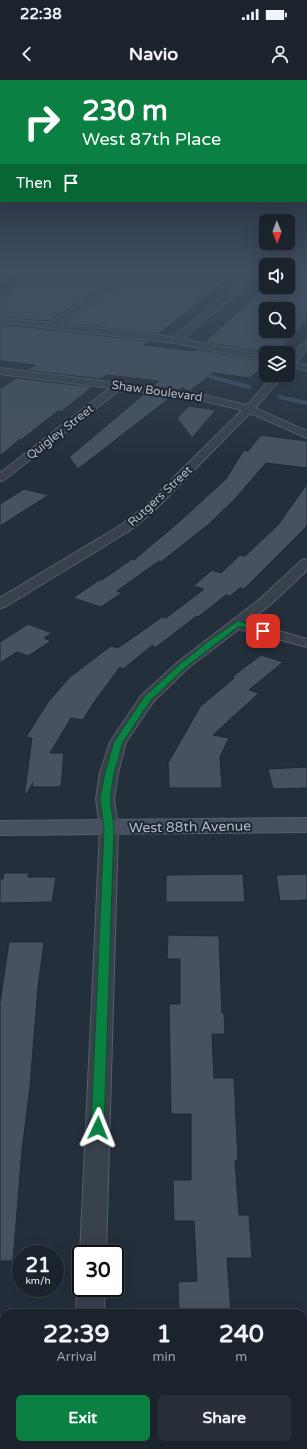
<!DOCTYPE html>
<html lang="en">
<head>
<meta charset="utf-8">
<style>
	body { margin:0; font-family:"Varela Round",sans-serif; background:#282f39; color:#f1f3f6; height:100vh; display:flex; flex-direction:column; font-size:15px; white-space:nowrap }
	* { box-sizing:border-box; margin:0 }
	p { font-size:13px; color:#a0a4aa }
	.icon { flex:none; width:22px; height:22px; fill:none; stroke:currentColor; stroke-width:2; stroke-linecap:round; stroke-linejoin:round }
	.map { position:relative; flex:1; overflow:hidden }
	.sheet { position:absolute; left:0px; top:1229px; width:307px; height:140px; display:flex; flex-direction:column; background:#1b232d; border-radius:12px 12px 0 0; box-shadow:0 4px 16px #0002,0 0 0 1px #394049 }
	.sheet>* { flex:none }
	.guide { position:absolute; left:0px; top:0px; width:307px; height:122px; box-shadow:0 4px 16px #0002,0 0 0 1px #394049; background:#0b8043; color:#fff; overflow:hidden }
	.needle { width:26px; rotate:179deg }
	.buttons { position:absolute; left:259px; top:134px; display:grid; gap:8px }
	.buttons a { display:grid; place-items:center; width:36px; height:36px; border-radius:6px; background:#1b232d; box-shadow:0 4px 16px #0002,0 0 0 1px #394049; font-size:20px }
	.speed { position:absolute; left:12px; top:1165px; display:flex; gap:8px; font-size:20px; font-weight:700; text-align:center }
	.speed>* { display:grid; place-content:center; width:52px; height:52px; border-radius:50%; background:#1b232d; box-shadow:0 4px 16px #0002,0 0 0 1px #394049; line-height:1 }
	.speed small { font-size:10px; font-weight:400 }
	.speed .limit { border:2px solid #111; border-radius:6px; background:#fff; color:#111 }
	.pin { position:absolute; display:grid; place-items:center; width:34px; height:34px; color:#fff; margin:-17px; border-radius:8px; box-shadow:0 2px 6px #0006 }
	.me { position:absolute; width:44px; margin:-22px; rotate:2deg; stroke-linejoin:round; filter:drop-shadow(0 0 3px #0008) }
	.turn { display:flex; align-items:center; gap:14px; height:84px; padding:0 16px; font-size:18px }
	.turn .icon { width:52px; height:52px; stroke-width:2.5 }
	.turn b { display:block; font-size:28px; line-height:34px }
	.then { display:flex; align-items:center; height:38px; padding:0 16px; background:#0003; gap:8px; font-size:15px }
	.eta { display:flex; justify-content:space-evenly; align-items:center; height:68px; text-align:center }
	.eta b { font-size:24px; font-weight:700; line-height:28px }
	.action { display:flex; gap:8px; margin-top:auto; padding:8px 16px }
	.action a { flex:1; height:46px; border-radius:6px; background:#0b8043; color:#fff; font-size:16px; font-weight:700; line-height:46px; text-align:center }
	.action a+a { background:#282f39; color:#f1f3f6 }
	.status { display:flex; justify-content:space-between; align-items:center; height:28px; padding:0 20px; background:#1b232d; direction:ltr }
	.status svg { height:11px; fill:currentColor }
	header { display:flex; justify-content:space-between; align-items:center; height:52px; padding:0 16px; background:#1b232d; font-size:18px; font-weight:700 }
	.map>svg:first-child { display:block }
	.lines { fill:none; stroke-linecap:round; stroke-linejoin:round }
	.stream { stroke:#3a4c64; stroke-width:4 }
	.building { fill:#465260; stroke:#1f2833; fill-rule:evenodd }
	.street-casing { stroke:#565f6a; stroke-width:2 }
	.secondary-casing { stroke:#565f6a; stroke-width:2 }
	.street { fill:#38414c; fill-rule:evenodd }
	.secondary { fill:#46505f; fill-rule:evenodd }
	.route { fill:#0b8043; stroke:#07532c }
	.labels { text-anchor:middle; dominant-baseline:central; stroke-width:4; stroke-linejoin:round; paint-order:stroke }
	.far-street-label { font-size:12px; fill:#b4bcc8; stroke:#1d2631 }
	.street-label { font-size:14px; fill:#b4bcc8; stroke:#1d2631 }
</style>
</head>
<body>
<div class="status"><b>22:38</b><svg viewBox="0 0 49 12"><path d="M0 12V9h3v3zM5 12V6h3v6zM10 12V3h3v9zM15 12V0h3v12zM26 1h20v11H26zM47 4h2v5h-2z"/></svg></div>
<header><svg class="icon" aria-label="back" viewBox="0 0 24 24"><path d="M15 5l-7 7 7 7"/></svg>Navio<svg class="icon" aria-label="person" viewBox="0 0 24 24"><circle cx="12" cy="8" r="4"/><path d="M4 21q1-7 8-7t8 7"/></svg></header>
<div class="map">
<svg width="307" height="1369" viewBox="0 0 307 1369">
	<rect width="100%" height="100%" fill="#242f3c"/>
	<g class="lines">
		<g class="stream">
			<polyline points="201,294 249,307"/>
			<polyline points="280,317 307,323"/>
		</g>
	</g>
	<g class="building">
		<polygon points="46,190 132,190 49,241 0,237 0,216"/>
		<polygon points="144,190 238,190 159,254 63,243"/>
		<path d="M288,190H307V240L278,273H266L205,262L266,206L288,207ZM266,229H288V251H266Z"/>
		<polygon points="0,244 149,261 144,265 195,271 197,269 266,282 266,284 250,298 213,293 190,311 186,310 183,307 180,310 153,306 159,301 107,295 101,299 27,290 35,285 0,281"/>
		<polygon points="16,298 92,307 61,332 58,331 21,360 20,359 0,376 0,309"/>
		<polygon points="144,314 171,317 78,389 69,377"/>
		<polygon points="189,326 216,330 192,358 177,338"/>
		<polygon points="261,355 307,361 307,388 266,383 235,419 209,444 161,482 159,481 117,511 122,513 101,527 73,518 99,500 102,500 132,479 134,480 180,441 228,397 227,397 244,370 248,371"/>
		<polygon points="307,404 307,446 244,509 240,508 230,516 226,515 198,537 197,536 155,568 153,565 123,589 120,587 92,625 83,640 71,638 50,673 64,673 61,707 32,707 33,703 24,717 32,658 26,657 48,622 70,597 111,566 118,568 162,537 166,538 204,509 193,506 212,490 221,493 240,475 245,476 278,445"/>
		<polygon points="24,409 49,415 0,446 0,424"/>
		<polygon points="28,544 52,553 44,558 51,561 28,576 17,572 0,583 0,562"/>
		<polygon points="261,575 283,582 249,610 259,613 213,655 229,658 220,677 222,708 169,708 168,683 200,627 234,598 232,597"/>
		<polygon points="307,687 307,708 273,709 268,689"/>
		<polygon points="4,793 29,793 28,797 56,797 52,822 0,823 0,799 3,799"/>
		<polygon points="243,794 245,822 166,822 166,795"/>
		<polygon points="307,794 307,820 280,821 276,795"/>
		<polygon points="168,855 219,856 222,933 224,933 225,954 212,954 214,998 234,998 238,1080 235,1080 239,1135 249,1135 252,1178 227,1178 231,1233 179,1233 178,1202 197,1201 194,1141 174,1141 173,1100 191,1100 191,1034 171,1034 169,924 180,924 180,879 167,879"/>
		<polygon points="9,862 44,862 38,907 30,1007 22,1070 13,1181 0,1181 0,923"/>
	</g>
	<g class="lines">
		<g class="street-casing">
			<g id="street">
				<polygon points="11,190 20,190 0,201 0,196"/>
				<polygon points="135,190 143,190 59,244 173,257 247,197 259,190 266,190 266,192 253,201 182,259 266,275 266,281 175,263 0,242 0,238 49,243"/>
				<polygon points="307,261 307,269 295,283 307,285 307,291 292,287 288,289 288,280 304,262"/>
				<polygon points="0,288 195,313 247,325 274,295 284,295 255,328 307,351 307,358 250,333 152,433 129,451 5,527 0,528 0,518 121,445 144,427 242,330 195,319 121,309 4,400 0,401 0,393 110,308 0,294"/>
				<polygon points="307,479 307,490 270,525 248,542 307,559 307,567 239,549 188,588 153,622 126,662 118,693 114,719 118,748 106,1174 81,1174 81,1177 80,1174 100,748 96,719 100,693 110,662 141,616 178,582 260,519 302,480"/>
				<polygon points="81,1199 81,1208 105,1208 104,1233 76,1233 77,1208"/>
				<rect x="70" y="1365" width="30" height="4"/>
			</g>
		</g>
		<g class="secondary-casing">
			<polygon id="secondary" points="307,738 307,752 0,755 0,741"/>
		</g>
		<use href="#street" class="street"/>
		<use href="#secondary" class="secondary"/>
	</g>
	<linearGradient id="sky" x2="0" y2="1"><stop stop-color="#141a21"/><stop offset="0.5" stop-color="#3f4d61"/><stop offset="1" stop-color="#3f4d61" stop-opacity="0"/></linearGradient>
	<rect width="307" height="382" fill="url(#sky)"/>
	<polygon class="route" points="238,541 267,551 263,553 239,546 186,587 150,621 123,662 114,693 110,719 114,748 104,1048 102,1052 98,1053 93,1052 91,1048 104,748 100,719 105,693 114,662 144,617 180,584 210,560"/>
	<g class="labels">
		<g class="far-street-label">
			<text transform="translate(157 311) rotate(8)">Shaw Boulevard</text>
			<text transform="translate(60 352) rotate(-38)">Quigley Street</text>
			<text transform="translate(160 416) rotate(-43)">Rutgers Street</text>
		</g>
		<g class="street-label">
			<text transform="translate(190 747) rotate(-1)">West 88th Avenue</text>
		</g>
	</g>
</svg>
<div class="buttons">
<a><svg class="needle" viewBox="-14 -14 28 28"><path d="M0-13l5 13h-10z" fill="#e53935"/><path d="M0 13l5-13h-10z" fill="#a0a4aa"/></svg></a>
<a><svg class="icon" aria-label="sound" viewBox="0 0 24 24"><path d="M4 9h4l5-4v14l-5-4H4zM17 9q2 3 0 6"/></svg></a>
<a><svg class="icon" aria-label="search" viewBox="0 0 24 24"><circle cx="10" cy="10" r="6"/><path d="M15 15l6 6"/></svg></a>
<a><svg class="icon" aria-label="layers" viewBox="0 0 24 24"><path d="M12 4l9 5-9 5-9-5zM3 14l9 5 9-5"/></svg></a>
</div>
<div class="speed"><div>21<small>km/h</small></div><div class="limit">30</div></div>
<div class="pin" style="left:263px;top:551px;background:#d93025"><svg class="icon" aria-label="arrive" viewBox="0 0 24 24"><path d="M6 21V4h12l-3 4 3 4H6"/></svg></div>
<svg class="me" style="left:98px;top:1048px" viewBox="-20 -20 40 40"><path d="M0-17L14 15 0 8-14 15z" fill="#0b8043" stroke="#fff" stroke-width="4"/></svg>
<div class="guide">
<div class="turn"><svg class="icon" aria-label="right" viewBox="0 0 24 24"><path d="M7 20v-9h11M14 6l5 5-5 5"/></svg><div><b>230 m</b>West 87th Place</div></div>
<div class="then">Then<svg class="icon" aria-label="arrive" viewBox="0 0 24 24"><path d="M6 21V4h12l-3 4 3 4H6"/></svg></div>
</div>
<section class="sheet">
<div class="eta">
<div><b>22:39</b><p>Arrival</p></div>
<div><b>1</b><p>min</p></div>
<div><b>240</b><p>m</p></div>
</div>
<div class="action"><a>Exit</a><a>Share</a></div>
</section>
</div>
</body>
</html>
